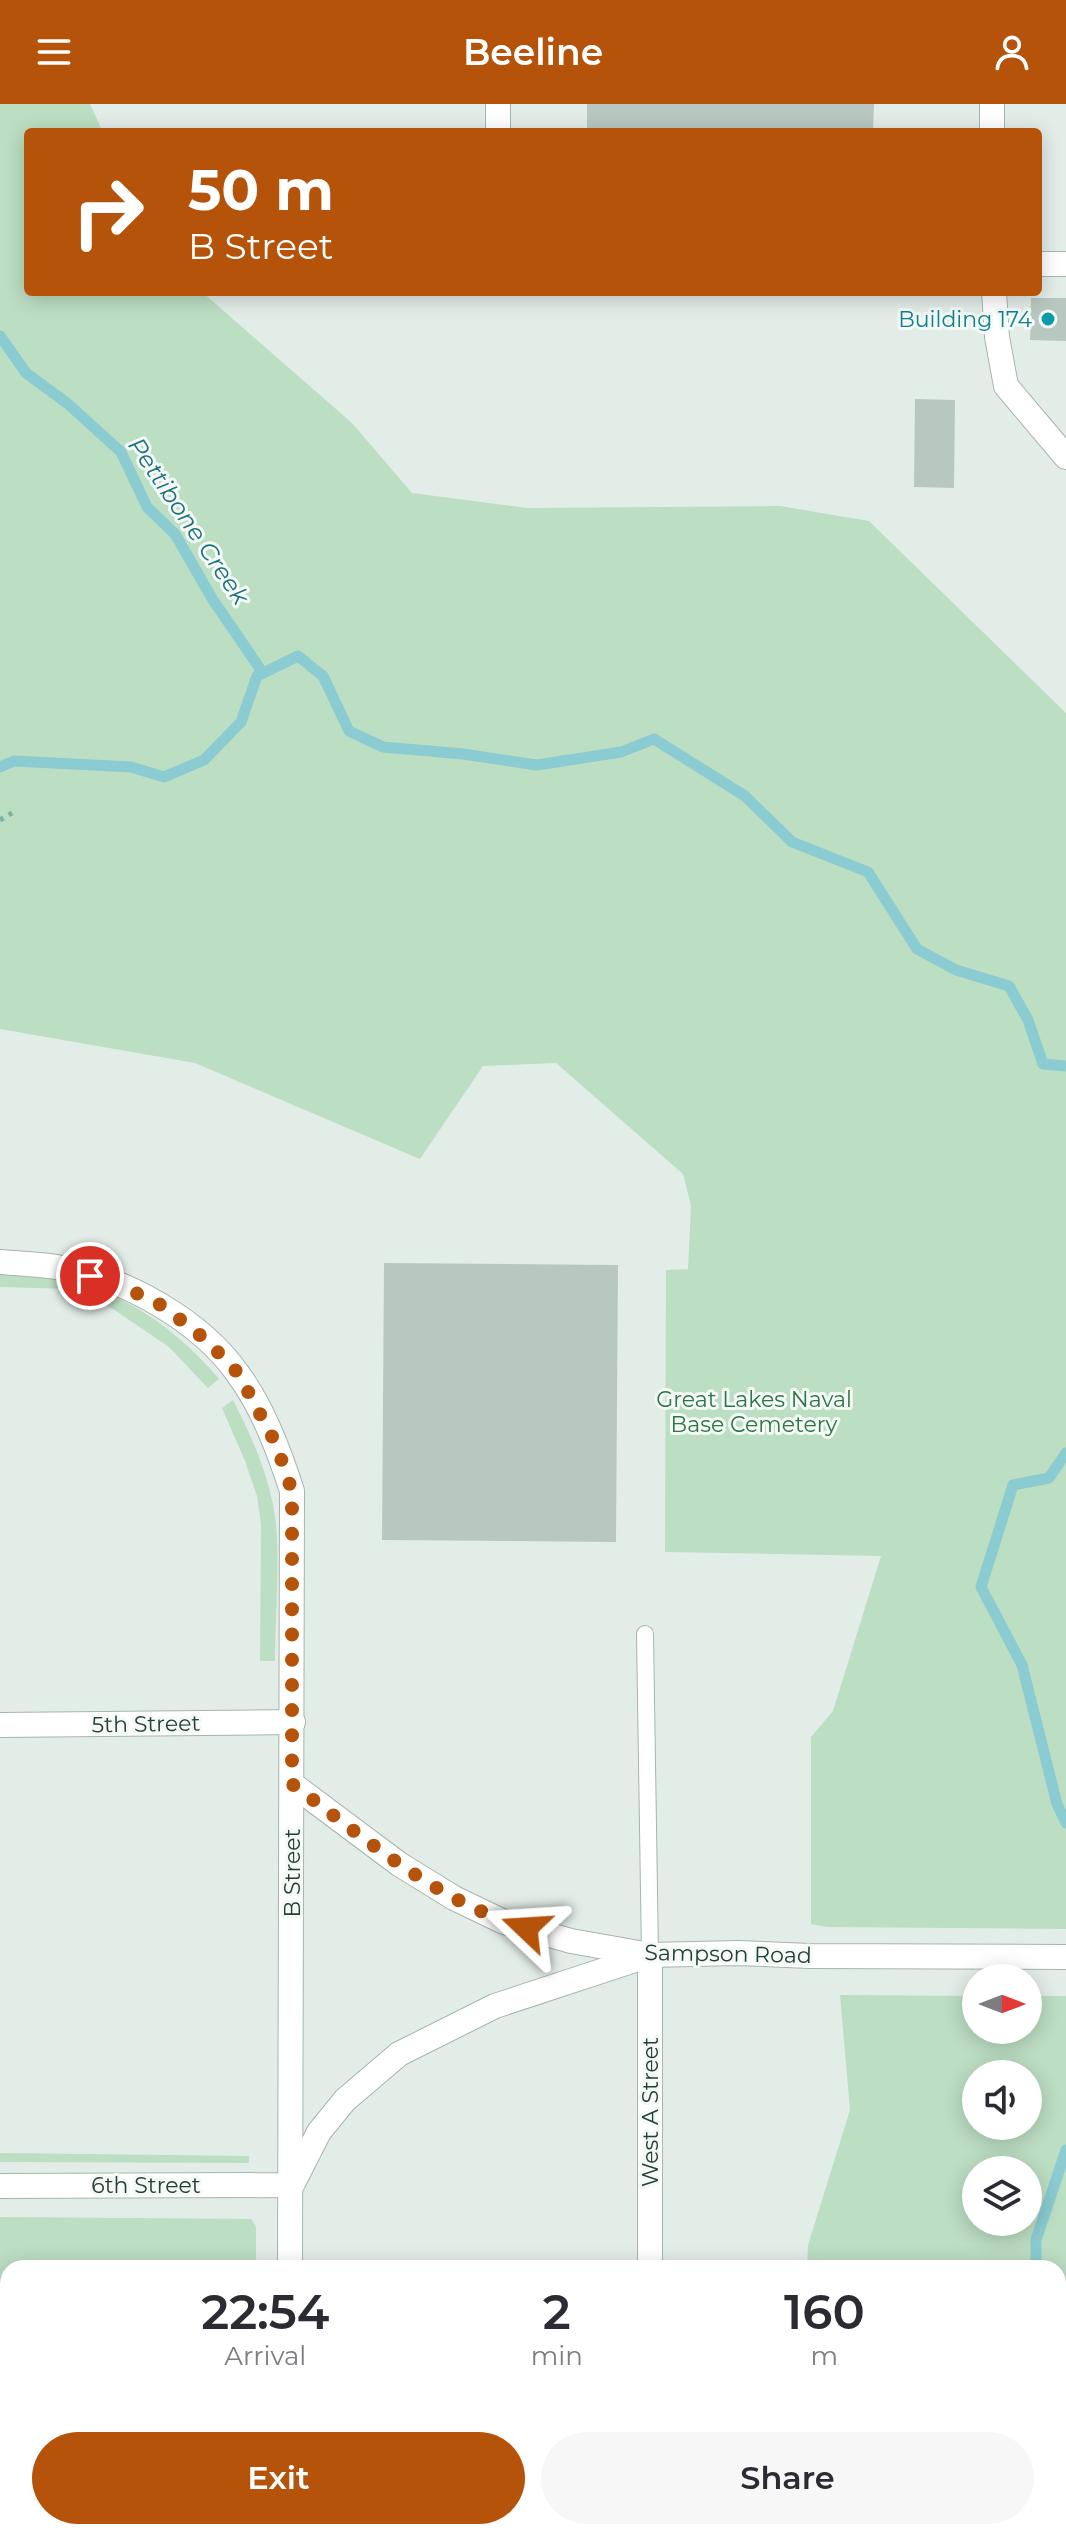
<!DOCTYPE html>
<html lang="en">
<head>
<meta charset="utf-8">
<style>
	body { margin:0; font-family:Montserrat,sans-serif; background:#f7f7f7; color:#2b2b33; height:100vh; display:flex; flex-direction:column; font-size:30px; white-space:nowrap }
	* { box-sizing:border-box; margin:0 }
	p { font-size:26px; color:#7c7c81 }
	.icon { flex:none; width:44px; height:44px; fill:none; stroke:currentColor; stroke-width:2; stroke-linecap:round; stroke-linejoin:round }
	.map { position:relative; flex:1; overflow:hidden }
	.sheet { position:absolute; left:0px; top:2156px; width:1066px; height:280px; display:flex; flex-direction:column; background:#fff; border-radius:24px 24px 0 0; box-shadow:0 4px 20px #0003 }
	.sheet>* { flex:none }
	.guide { position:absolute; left:24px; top:24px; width:1018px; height:168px; border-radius:8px; box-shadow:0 4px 20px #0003; background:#b45309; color:#fff; overflow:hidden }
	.needle { width:52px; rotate:90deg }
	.fabs { position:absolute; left:962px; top:1860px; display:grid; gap:16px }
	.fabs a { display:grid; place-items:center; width:80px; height:80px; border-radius:50%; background:#fff; box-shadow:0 4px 20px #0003; font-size:40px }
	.pin { position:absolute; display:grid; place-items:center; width:68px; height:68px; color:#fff; margin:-34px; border:4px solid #fff; border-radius:50%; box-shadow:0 2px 8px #0007 }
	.me { position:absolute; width:88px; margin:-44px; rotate:290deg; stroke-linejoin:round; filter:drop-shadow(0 0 6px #0008) }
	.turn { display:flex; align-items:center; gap:28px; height:168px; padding:0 32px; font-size:36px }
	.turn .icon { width:104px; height:104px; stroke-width:2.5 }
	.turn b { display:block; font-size:56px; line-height:68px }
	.eta { display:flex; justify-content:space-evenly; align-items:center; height:136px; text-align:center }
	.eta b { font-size:48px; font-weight:600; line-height:56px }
	.button { display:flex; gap:16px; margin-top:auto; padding:16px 32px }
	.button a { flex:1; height:92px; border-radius:48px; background:#b45309; color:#fff; font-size:32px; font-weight:600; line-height:92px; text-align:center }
	.button a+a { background:#f7f7f7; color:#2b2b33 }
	header { display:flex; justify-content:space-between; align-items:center; height:104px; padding:0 32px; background:#b45309; color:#fff; font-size:36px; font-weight:600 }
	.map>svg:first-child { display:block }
	.green { fill:#bcdec3; fill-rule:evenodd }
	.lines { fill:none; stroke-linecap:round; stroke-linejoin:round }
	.stream { stroke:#8bcbd2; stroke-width:11 }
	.building { fill:#b8c8c1 }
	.lane-casing { stroke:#a5b5af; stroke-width:18 }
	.street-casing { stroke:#a5b5af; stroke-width:26 }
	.path { stroke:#83b1a0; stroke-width:5; stroke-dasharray:4 6; stroke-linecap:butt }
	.lane { stroke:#fff; stroke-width:16 }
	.street { stroke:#fff; stroke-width:24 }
	.route { stroke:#b45309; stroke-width:14; stroke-dasharray:0 25.2 }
	.culture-dot { fill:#0f9aa8; stroke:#f4f9f6; stroke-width:3 }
	.labels { text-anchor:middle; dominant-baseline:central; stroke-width:6; stroke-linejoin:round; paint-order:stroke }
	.culture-label { font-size:22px; fill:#0d838f; stroke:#f4f9f6; text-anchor:end }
	.park-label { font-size:22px; fill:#2c7644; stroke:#f4f9f6 }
	.street-label { font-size:22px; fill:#223f35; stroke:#f4f9f6 }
	.water-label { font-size:24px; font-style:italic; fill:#1b717b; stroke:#f4f9f6 }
</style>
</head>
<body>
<header><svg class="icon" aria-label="menu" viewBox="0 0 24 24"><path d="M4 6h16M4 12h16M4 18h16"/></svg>Beeline<svg class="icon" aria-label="person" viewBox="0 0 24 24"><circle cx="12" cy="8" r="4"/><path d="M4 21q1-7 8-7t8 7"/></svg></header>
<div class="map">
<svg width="1066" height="2436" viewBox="0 0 1066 2436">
	<rect width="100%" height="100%" fill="#e3ede8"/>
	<g class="green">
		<polygon points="0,0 90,0 103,28 28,28 28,188 202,188 352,319 412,389 527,404 780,402 869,417 1066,609 1066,1825 827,1823 811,1820 811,1633 833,1607 881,1452 665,1448 666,1166 688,1165 691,1102 683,1070 556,959 483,962 420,1055 195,959 0,925"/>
		<path d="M0,1169C18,1170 37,1170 55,1174C122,1186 176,1224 219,1275L208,1284L169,1243L113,1205L67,1185L0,1183Z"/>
		<path d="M233,1296C253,1335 271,1376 276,1420C280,1461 275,1514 275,1557H260L261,1420L257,1392L245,1357L222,1304Z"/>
		<path d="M840,1891L976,1892V1926H1028V1892H1066V2436H947L941,2428H1058V2164H807L808,2141L850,2006ZM976,1970H1028V2022H976ZM1028,2066V2118H976V2066Z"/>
		<polygon points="0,2049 249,2052 249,2059 0,2058"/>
		<polygon points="0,2113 251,2115 256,2123 256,2164 8,2164 8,2428 257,2428 257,2436 0,2436"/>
	</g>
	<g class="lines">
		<g class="stream">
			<polyline points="0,232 26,269 67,299 121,348 147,403 175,430 213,496 263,569"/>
			<polyline points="0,663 14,657 131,663 164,673 204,656 241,618 257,572 298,552 323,572 349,627 383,643 463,650 537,661 621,648 654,635 745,692 792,738 868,768 917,845 956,866 1009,882 1028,916 1043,960 1066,962"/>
			<polyline points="1066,1349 1049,1374 1013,1381 981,1483 1022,1561 1057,1700 1066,1719"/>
			<polyline points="1036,2164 1036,2136 1066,2046"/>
			<polyline points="1058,2227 1066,2240"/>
		</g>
	</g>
	<g class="building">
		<polygon points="587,0 874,0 873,28 587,28"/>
		<polygon points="1031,194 1066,194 1066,237 1030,236"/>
		<polygon points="915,295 955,296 954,384 914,383"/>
		<polygon points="384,1159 618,1161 616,1438 382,1436"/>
	</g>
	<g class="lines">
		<g class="lane-casing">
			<polyline id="lane" points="645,1530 650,1851"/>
		</g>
		<g class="street-casing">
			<g id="street">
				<polyline points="992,0 992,28"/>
				<polyline points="498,28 498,0"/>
				<polyline points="1038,160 1066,160"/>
				<polyline points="994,188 997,233 1006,282 1066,353"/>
				<path d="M0,1158C20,1160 41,1160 62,1164C125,1174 201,1217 238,1270C263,1304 279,1347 292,1387L290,2164"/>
				<polyline points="0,1621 293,1618"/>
				<polyline points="292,1680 399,1760 454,1794 504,1818 571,1837 650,1851 738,1849 810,1852 1066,1853"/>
				<polyline points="0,2082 292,2081 319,2028 345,1996 399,1950 495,1902 650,1851 650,2164"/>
				<polyline points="650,2428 650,2436"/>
				<polyline points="284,2436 284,2428"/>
			</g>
		</g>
		<polyline class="path" points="0,716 17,706"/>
		<use href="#lane" class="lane"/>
		<use href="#street" class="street"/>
	</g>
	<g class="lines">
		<path class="route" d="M90,1172L117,1180L163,1202L206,1236L238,1269L276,1340L292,1387V1680C365,1734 437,1798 526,1824"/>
	</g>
	<circle class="culture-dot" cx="1048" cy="215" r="8"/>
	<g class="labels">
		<g class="culture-label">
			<text x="1032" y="215">Building 174</text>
		</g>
		<g class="park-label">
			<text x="754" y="1295">Great Lakes Naval<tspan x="754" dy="25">Base Cemetery</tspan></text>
		</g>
		<g class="street-label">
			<text transform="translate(146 1620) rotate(-1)">5th Street</text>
			<text transform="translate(292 1769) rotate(-90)">B Street</text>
			<text transform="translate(728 1850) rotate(1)">Sampson Road</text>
			<text transform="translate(650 2008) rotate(-90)">West A Street</text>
			<text x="146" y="2081">6th Street</text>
		</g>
		<g class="water-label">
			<text transform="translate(189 417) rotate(56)">Pettibone Creek</text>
		</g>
	</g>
</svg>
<div class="fabs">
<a><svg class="needle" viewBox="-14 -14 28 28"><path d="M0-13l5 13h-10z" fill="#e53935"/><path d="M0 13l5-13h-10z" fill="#7c7c81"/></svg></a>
<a><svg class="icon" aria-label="sound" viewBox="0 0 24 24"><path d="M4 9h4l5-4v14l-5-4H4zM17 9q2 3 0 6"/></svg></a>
<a><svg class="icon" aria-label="layers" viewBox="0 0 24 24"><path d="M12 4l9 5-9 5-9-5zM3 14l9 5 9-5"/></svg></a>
</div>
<div class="pin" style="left:90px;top:1172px;background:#d93025"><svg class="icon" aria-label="arrive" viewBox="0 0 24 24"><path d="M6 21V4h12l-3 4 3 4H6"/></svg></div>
<svg class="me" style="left:526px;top:1824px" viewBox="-20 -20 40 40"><path d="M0-17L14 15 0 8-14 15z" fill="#b45309" stroke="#fff" stroke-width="4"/></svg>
<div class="guide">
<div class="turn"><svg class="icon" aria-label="right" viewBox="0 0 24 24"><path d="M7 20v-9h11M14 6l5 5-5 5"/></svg><div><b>50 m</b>B Street</div></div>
</div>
<section class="sheet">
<div class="eta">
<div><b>22:54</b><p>Arrival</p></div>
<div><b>2</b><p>min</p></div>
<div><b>160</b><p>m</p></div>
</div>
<div class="button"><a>Exit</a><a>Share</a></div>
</section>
</div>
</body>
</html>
